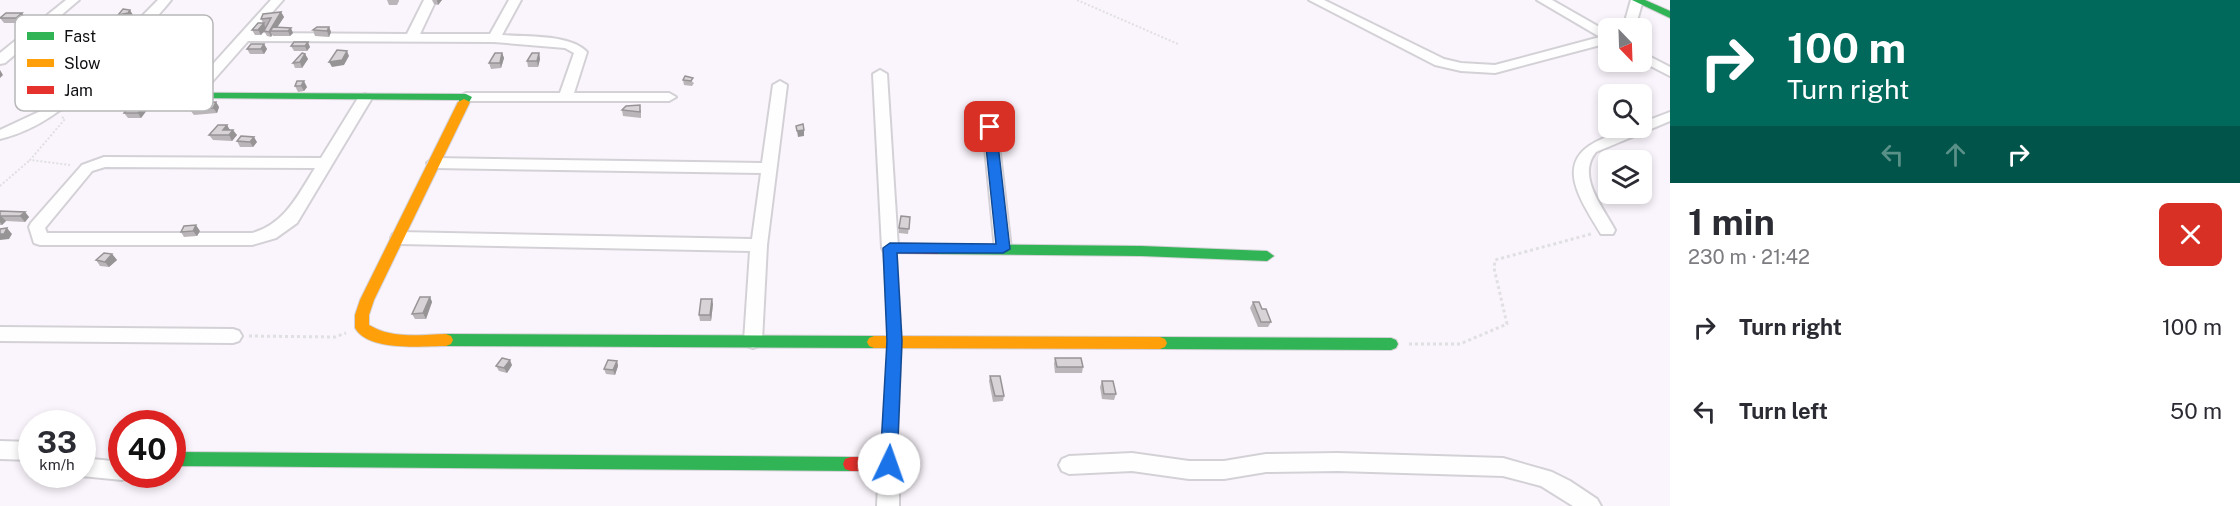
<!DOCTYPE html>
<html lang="en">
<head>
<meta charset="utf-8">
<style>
	body { margin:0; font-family:"Public Sans",sans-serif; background:#f2f2f3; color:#2b2b33; height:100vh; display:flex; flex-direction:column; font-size:22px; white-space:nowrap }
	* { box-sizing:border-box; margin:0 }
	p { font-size:20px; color:#7c7c81 }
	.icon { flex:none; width:33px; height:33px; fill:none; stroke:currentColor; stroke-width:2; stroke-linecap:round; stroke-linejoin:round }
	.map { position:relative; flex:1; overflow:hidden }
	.sheet { display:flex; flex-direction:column; background:#fff; width:570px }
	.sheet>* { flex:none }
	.hud { background:#00695c; color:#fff; overflow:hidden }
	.needle { width:39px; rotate:157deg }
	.fabs { position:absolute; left:1598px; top:18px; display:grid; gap:12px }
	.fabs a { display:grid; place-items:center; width:54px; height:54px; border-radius:9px; background:#fff; box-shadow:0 3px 9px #0003; font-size:30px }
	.speed { position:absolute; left:18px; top:410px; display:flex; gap:12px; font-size:30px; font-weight:700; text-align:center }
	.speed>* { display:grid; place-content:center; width:78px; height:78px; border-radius:50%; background:#fff; box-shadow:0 3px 9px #0003; line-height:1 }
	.speed small { font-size:15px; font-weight:400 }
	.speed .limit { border:9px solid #d22; background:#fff; color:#111 }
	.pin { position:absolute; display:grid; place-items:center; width:51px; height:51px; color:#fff; margin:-26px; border-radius:12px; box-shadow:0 3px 9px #0006 }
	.me { position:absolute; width:66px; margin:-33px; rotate:3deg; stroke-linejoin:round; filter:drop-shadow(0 0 4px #0008) }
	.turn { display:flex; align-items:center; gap:21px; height:126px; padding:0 18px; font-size:27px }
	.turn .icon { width:78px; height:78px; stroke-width:2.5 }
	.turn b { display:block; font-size:42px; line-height:51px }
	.lanes { display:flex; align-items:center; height:57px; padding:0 18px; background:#0003; justify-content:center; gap:30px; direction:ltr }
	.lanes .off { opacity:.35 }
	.round { display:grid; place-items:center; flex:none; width:63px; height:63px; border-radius:9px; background:#f2f2f3 }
	.headline { display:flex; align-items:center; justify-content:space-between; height:102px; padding:0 18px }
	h1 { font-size:36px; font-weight:700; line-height:45px }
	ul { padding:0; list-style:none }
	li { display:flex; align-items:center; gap:18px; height:84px; padding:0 18px }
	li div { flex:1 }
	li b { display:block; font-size:22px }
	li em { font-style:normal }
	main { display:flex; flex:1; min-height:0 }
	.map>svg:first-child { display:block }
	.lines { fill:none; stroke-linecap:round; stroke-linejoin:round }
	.street-casing { stroke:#d4d1d6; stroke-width:4 }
	.fast-casing { stroke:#d4d1d6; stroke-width:2 }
	.slow-casing { stroke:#d4d1d6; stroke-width:2 }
	.jam-casing { stroke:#d4d1d6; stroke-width:2 }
	.path-far1 { stroke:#e0dfe2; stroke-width:2; stroke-dasharray:2 2; stroke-linecap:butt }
	.path { stroke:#e0dfe2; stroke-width:3; stroke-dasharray:3 3; stroke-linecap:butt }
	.street { fill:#fefeff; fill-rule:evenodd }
	.fast { fill:#30b455; fill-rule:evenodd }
	.slow { fill:#ff9f0a; fill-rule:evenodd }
	.jam { fill:#e5322d; fill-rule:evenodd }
	.wall { fill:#bab5b8 }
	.shaded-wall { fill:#979496 }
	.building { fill:#d8d3d6; stroke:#979496; stroke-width:1.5 }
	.route { fill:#1a73e8; stroke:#114b97; stroke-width:1.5 }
	.key { fill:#fff; stroke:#b7b6b8; stroke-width:1.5 }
	.key-label { font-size:16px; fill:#0f0d11 }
</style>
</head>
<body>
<main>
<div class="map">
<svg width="1670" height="506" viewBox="0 0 1670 506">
	<rect width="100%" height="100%" fill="#faf5fc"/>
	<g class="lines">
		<g class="street-casing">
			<g id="street">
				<polygon points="66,0 79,0 5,63 0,64 0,53"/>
				<path d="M158,0H171C158,17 141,32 126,47C89,86 54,126 0,139V130L47,108L67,92Z"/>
				<path d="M271,0H283L254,33L407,34L424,0H436L420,34H490L509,0H521L502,35C526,37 571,34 587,52L574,93H669L676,97L669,101H466L459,97L466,93H560L574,53L565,48L494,42L248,41L196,100H186L184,97L186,94Z"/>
				<polygon points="1309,0 1324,0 1444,59 1461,63 1495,65 1600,37 1537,0 1552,0 1608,32 1608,43 1495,73 1461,71 1435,65"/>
				<polygon points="1631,0 1643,0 1635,28 1623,28"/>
				<polygon points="1641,52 1670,67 1670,76 1641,61"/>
				<polygon points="880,70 887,74 898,248 896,252 884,252 882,248 873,74"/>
				<polygon points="780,81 787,85 767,245 762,341 759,346 753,348 747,346 744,341 750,251 399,244 393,242 391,238 393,234 399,232 752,239 761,173 434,168 427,163 434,158 762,163 773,85"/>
				<path d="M365,94L372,98L297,223L276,238L252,245H40L34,243L29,227L31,223L82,165L104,157L321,158L358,98ZM105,167L315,168C298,195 285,224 252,233H47L45,228L92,171Z"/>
				<path d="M1670,112V121L1596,152C1576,176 1603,207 1615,230L1613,234H1601C1581,200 1551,160 1602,139C1615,134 1627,128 1641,128V123Z"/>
				<polygon points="990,123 997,127 1011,249 1009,253 997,253 995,249 983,127"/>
				<polygon points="0,327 233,329 239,331 242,336 239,341 233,343 0,341"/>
				<polygon points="0,441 32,442 32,460 0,459"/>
				<polygon points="1132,453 1189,461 1224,461 1266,454 1338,453 1503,458 1552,472 1570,481 1597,499 1601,506 1573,506 1541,486 1503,476 1338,471 1266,472 1224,479 1189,479 1132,471 1069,474 1062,471 1059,465 1062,459 1069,456"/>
				<polygon points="889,455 896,458 899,464 899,506 877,506 879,464 882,458"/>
				<polygon points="82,458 122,462 122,474 131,474 129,477 122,480 82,476 77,474 82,474"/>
			</g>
		</g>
		<g class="fast-casing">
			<g id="fast">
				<polygon points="1632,0 1645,0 1670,11 1670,18"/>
				<polygon points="72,92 466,94 472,97 468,104 460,104 459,100 68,97 66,95"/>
				<polygon points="937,244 1141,246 1267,251 1274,256 1267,261 1141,256 937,254 930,249"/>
				<polygon points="446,334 874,336 879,338 881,342 879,346 874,348 446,346 441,344 439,340 441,336"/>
				<polygon points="1160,337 1391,338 1396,340 1398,344 1396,348 1391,350 1160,349 1155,347 1153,343 1155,339"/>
				<polygon points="172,452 851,457 857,459 859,464 857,469 851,471 172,466"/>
			</g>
		</g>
		<g class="slow-casing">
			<g id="slow">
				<path d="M464,99L470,102L374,300L369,315V325C392,339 420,335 446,334L451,336L453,340L451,344L446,346C422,346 369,352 355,328V315L360,300L458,102Z"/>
				<polygon points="874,336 1160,337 1165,339 1167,343 1165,347 1160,349 874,348 869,346 867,342 869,338"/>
			</g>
		</g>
		<g class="jam-casing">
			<polygon id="jam" points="890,243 937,244 944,249 937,254 897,253 902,341 897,464 895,469 889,471 851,471 845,469 843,464 845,459 851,457 881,457 888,341 883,248"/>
		</g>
		<g class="path-far1">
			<polyline points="1077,0 1178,44"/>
			<polyline points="62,117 65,119 30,160 70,165"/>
			<polyline points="0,186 30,160"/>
		</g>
		<g class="path">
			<polyline points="249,336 335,337 346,333"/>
			<polyline points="1409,344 1460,344 1507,324 1494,268 1495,260 1591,234"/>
		</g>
		<use href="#street" class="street"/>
		<use href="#fast" class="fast"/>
		<use href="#slow" class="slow"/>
		<use href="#jam" class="jam"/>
	</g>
	<g class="wall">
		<polygon points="387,0 399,0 399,1 397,5 389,5"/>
		<polygon points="432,0 442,0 438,5 434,4"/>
		<polygon points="281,12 284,17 277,27 293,33 290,36 273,36 272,35 271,37 267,36 264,31 261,35 255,35 252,30 263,23 261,19"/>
		<polygon points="22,13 26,19 20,23 4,23 0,18"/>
		<polygon points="329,27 331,32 329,37 315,36 313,30"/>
		<polygon points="294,42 310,47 307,51 294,51 291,46"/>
		<polygon points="32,43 35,49 27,56 20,56 16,51"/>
		<polygon points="264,44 267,49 264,54 250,54 247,49"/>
		<polygon points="502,53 504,58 501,68 491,69 489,63"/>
		<polygon points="539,53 540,59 538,67 528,67 527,61"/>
		<polygon points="305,54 308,59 302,68 295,68 293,63"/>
		<polygon points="685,76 694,83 692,86 684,85 683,80"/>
		<polygon points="295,86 307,87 304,91 298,92"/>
		<polygon points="216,102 219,107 217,113 194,115 190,110"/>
		<polygon points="144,105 147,110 141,118 128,118 124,113"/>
		<polygon points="622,110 641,110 641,118 623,116"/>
		<polygon points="227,125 229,130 237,135 232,141 213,140 209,135"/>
		<polygon points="237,141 257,142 253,147 240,147"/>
		<polygon points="0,211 25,212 29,217 25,222 6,221 2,225 0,225"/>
		<polygon points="910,217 908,234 899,233 899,228"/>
		<polygon points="200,231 197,236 184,237 181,232"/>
		<polygon points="112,254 117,260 109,267 100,266 96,260"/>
		<polygon points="430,297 432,302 426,319 415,319 412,314"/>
		<polygon points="1253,302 1262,309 1271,322 1268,327 1258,327 1250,308"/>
		<polygon points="713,304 711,321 700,321 699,315"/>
		<polygon points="1055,358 1083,367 1082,373 1055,373 1054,364"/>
		<polygon points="617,361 618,366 615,375 606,374 604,369"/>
		<polygon points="512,365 507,373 499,371 496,366"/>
		<polygon points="990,376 1004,396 1003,401 993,402 989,381"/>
		<polygon points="1102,381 1116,394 1114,400 1102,399 1100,387"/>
	</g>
	<g class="shaded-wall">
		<polygon points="437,0 442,0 438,5"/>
		<polygon points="130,10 133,15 131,18 122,20 118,15"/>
		<polygon points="281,12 284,17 275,31 270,31 272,35 271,37 269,32"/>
		<polygon points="22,13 26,19 20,23 16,18"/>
		<polygon points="264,23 266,29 261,35 258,30"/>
		<polygon points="329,27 331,32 329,37 327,31"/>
		<polygon points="291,28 293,33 290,36 288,31"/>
		<polygon points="308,42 310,47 307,51 305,46"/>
		<polygon points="32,43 35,49 27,56 23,51"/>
		<polygon points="264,44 267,49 264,54 261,49"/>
		<polygon points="347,51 349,56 344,65 332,67 329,62"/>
		<polygon points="502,53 504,58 501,68 500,63"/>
		<polygon points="539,53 540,59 538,67 537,61"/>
		<polygon points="305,54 308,59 302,68 300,62"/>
		<polygon points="0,70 3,75 0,78"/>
		<polygon points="304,81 307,87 304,91 301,86"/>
		<polygon points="216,102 219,107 217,113 213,108"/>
		<polygon points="144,105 147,110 141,118 138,113"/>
		<polygon points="227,125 230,130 223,130"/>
		<polygon points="233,130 237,135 232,141 229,135"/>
		<polygon points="804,130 804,136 798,137 797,131"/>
		<polygon points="254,137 257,142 253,147 250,142"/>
		<polygon points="25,212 29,217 25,222 20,216"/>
		<polygon points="1,216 6,221 2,225 0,222 0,217"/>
		<polygon points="196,225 200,231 197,236 193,231"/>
		<polygon points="7,228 12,234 9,239 0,240 0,234"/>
		<polygon points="112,254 117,260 109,267 105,262"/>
		<polygon points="430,297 432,302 426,319 423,313"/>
		<polygon points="712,299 713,304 711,321 710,315"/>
		<polygon points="510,360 512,365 507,373 504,368"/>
		<polygon points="617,361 618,366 615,375 613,370"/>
	</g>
	<g class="building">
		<polygon points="123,9 130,10 128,13 118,15"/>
		<polygon points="281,12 269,32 264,31 271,18 261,19 263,14"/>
		<polygon points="6,13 22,13 16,18 0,18"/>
		<polygon points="258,23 264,23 258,30 252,30"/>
		<polygon points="273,27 291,28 288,31 270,31"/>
		<polygon points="317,27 329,27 327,31 313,30"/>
		<polygon points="294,42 308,42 305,46 291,46"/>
		<polygon points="251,44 264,44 261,49 247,49"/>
		<polygon points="337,50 347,51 342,60 329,62"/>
		<polygon points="302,53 305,54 300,62 293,63"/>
		<polygon points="495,53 502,53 500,63 489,63"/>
		<polygon points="532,53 539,53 537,61 527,61"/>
		<polygon points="685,76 693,78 691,81 683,80"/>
		<polygon points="297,81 304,81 301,86 295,86"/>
		<polygon points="216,102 213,108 190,110 196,103"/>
		<polygon points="132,103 144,105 138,113 124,113"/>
		<polygon points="640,105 640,112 622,110 626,106"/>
		<polygon points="803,124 804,130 797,131 796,126"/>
		<polygon points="218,125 227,125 223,130 233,130 229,135 209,135"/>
		<polygon points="241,136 254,137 250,142 237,141"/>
		<polygon points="0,211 25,212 20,216 1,216 0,217"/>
		<polygon points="901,216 910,217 909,229 899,228"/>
		<polygon points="196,225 193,231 181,232 184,226"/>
		<polygon points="7,228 4,234 0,234 0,229"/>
		<polygon points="104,253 112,254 105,262 96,260"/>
		<polygon points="420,297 430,297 423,313 412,314"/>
		<polygon points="701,299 712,299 710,315 699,315"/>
		<polygon points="1253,302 1259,302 1262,309 1266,309 1271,322 1261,322"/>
		<polygon points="502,358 510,360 504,368 496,366"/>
		<polygon points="1055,358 1081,358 1083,367 1057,367"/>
		<polygon points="608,360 617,361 613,370 604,369"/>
		<polygon points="990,376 1000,376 1004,396 995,396"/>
		<polygon points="1102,381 1113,381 1116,394 1104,394"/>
	</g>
	<polygon class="route" points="990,123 996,127 1010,249 1003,253 897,253 902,341 897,464 895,469 889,472 883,469 880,464 887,341 883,248 890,243 996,244 984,127"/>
	<rect x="15" y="15" width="198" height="96" rx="9" class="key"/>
	<rect x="27" y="32" width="27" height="8" fill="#30b455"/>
	<rect x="27" y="59" width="27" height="8" fill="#ff9f0a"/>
	<rect x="27" y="86" width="27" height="8" fill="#e5322d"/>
	<g class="key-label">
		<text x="64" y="42">Fast</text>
		<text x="64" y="69">Slow</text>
		<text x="64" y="96">Jam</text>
	</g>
</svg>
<div class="fabs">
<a><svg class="needle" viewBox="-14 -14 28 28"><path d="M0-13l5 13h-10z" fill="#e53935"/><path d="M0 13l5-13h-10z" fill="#7c7c81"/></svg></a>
<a><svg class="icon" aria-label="search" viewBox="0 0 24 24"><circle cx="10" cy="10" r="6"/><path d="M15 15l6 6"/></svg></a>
<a><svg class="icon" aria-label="layers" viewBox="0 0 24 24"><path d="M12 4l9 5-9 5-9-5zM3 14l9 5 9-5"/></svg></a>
</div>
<div class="speed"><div>33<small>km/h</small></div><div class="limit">40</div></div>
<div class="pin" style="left:990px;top:127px;background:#d93025"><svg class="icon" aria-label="arrive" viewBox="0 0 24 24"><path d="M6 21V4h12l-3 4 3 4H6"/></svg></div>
<svg class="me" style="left:889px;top:464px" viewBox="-20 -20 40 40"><circle r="19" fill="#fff"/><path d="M0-13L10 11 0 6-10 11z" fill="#1a73e8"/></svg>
</div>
<section class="sheet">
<div class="hud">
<div class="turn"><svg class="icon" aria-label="right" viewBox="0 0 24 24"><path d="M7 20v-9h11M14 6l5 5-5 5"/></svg><div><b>100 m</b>Turn right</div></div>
<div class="lanes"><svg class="icon off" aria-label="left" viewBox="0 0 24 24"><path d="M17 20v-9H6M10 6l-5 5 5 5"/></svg><svg class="icon off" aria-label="ahead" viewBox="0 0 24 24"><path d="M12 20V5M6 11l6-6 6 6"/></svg><svg class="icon" aria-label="right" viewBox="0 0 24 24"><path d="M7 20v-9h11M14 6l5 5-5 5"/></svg></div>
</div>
<div class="headline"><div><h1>1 min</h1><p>230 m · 21:42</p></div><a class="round" style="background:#d93025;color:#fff"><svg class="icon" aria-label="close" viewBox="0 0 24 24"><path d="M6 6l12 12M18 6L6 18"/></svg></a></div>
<ul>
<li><svg class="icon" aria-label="right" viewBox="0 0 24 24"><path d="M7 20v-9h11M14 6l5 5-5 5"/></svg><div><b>Turn right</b></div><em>100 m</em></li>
<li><svg class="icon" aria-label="left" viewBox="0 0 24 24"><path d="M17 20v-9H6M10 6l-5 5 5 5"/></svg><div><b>Turn left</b></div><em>50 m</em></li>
</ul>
</section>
</main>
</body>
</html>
